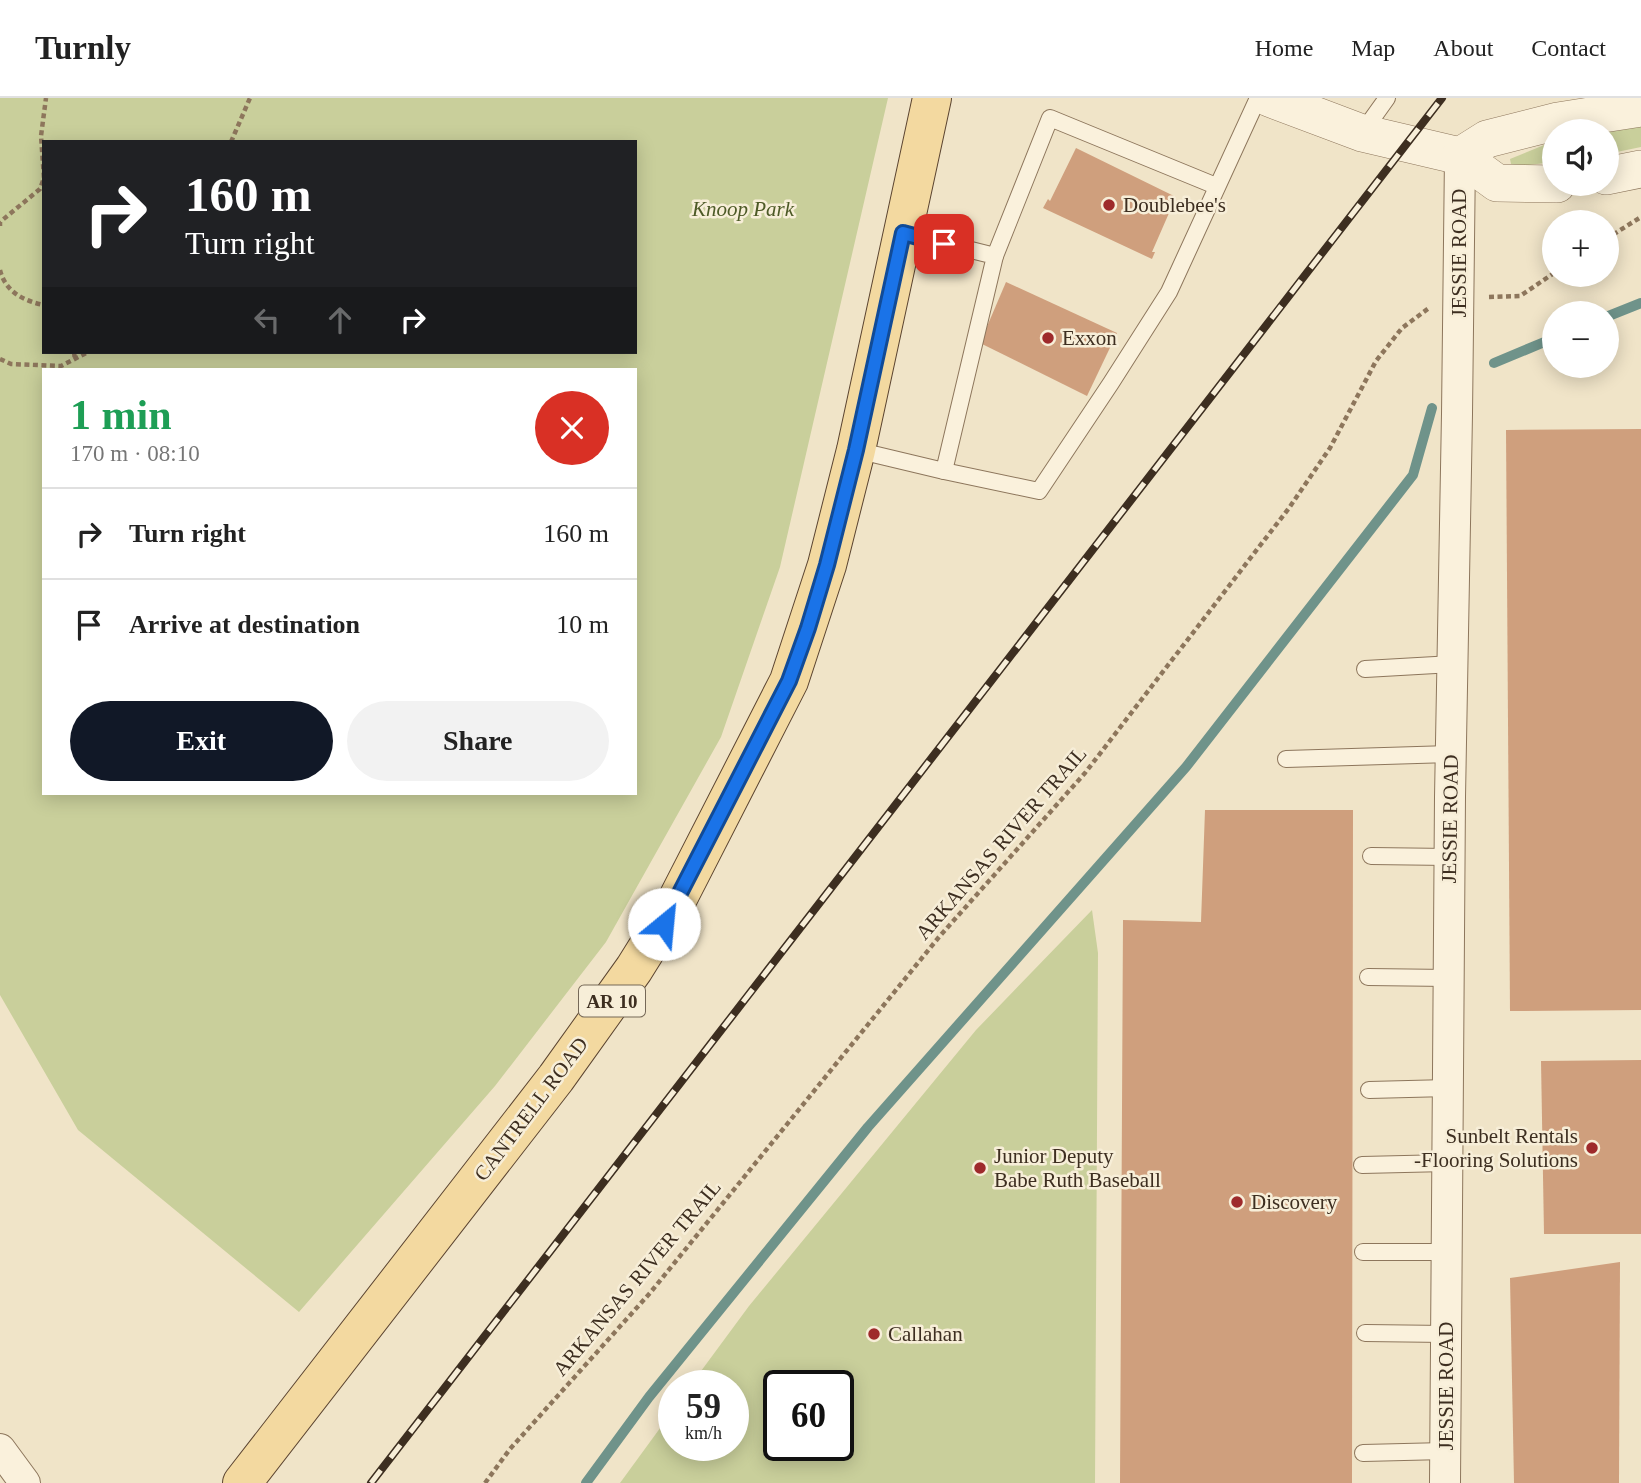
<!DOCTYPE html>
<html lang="en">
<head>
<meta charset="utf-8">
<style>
	body { margin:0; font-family:"Times New Roman",serif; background:#f2f2f2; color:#222; height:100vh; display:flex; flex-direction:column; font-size:26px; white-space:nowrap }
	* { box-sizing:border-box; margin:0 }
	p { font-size:23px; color:#767676 }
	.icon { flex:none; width:38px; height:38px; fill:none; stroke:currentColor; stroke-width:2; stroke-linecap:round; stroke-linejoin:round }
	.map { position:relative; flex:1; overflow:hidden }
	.sheet { position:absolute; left:42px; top:270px; width:595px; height:427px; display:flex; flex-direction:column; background:#fff; border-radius:0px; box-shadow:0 4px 18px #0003 }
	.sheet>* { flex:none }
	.hud { position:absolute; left:42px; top:42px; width:595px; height:214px; border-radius:0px; box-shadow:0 4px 18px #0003; background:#202124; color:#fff; overflow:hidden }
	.fabs { position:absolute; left:1542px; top:21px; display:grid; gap:14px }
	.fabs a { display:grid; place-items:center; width:77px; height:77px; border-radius:50%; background:#fff; box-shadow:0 4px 18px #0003; font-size:35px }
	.speed { position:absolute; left:658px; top:1272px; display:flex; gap:14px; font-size:35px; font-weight:700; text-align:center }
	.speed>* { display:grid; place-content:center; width:91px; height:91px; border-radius:50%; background:#fff; box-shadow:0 4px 18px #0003; line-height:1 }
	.speed small { font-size:18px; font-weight:400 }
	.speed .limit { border:4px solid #111; border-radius:10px; background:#fff; color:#111 }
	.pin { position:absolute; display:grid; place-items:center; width:60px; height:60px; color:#fff; margin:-30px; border-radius:14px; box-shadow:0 4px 10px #0006 }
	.me { position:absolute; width:77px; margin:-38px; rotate:28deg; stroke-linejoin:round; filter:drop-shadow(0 0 5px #0008) }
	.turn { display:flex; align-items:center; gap:24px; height:147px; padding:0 28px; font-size:32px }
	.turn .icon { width:91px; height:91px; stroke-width:2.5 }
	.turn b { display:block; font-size:49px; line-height:60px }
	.lanes { display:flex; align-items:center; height:66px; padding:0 28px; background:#0003; justify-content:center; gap:35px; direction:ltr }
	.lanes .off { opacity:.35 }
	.round { display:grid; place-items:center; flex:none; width:74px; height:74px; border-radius:37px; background:#f2f2f2 }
	.head { display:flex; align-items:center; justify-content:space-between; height:119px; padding:0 28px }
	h1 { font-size:42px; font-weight:800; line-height:52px; color:#1e9e55 }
	.primary-button { display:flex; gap:14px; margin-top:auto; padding:14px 28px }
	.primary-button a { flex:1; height:80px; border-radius:42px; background:#111827; color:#fff; font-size:28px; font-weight:800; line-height:80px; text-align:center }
	.primary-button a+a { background:#f2f2f2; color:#222 }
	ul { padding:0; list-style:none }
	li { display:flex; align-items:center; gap:21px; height:91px; padding:0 28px; border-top:2px solid #e0e0e0 }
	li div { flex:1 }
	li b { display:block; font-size:26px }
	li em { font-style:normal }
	header { display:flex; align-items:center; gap:42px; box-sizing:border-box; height:98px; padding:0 35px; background:#fff; border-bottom:2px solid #e0e0e0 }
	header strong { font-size:33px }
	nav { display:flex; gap:38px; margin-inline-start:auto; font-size:24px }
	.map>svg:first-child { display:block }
	.green { fill:#c9cf9b; fill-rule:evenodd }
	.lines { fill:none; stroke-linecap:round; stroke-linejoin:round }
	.stream { stroke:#6f938a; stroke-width:10 }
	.building { fill:#cf9f7d }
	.service-casing { stroke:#8d765c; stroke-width:18 }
	.minor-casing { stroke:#8d765c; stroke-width:32 }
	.tertiary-casing { stroke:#8d765c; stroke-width:38 }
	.primary-casing { stroke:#5b4430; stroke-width:40 }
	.path { stroke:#8d765c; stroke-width:4.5; stroke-dasharray:5 3.5; stroke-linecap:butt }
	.service { stroke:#faf1dc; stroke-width:16 }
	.minor { stroke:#faf1dc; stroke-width:30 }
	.tertiary { stroke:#faf1dc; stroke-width:37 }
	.primary { stroke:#f3d9a0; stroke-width:38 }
	.rail-casing { stroke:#3d2e20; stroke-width:8 }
	.rail { stroke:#f7eed8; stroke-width:5; stroke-dasharray:16; stroke-linecap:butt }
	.route-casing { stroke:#114b97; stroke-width:18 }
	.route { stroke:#1a73e8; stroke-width:12 }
	.poi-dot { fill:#9e2a2b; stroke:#f7eed8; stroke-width:2.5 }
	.labels { text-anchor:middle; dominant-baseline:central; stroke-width:5; stroke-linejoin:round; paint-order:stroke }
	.shield { fill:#f7eed8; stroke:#756857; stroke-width:2 }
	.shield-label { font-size:19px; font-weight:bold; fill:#3d2e20 }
	.poi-label { font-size:21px; fill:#3d2e20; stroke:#f7eed8; text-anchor:start }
	.park-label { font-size:21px; font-style:italic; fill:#4d5a26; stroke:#f7eed8 }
	.street-label { font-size:21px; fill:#3d2e20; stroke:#f7eed8 }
</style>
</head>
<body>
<header>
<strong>Turnly</strong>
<nav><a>Home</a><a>Map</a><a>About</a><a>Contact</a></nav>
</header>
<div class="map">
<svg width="1641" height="1385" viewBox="0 0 1641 1385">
	<rect width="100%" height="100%" fill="#f0e4c8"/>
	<g class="green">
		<path d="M0,0H888L780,469L721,639L606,844L495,988L299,1214L78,1032L0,897ZM44,44H635V254H44ZM44,271H635V695H44Z"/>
		<polygon points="1641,25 1641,49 1607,56 1606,33"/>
		<polygon points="1554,43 1554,64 1519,68 1511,66 1510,61"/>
		<path d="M1092,812L1098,855L1095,1385H620L674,1311V1348H733V1288H690L749,1208L976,932ZM838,1288V1348H779V1288Z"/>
	</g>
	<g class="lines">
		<g class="stream">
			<polyline points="1606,219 1641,205"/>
			<polyline points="1494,265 1554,240"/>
			<polyline points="586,1385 649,1299 868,1029 1186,669 1413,377 1432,310"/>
		</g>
	</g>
	<g class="building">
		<polygon points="1076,50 1176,99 1152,154 1155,154 1152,161 1043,110 1048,101 1050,103"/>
		<polygon points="1006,184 1117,235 1087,298 980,245"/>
		<polygon points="1641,331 1641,912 1510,913 1506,332"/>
		<polygon points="1205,712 1353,712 1352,1385 1120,1385 1123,822 1201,824"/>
		<polygon points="1641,962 1641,1136 1544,1136 1541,963"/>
		<polygon points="1620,1164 1619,1385 1514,1385 1510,1180"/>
	</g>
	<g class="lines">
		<g class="service-casing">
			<g id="service">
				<polyline points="1362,35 1387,0"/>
				<polyline points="903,135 995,158 944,373 1039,393 1111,285 1169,194 1258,0"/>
				<polyline points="995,158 1050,20 1216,88"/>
				<polyline points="856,352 944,373"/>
				<polyline points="1365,571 1453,566"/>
				<polyline points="1286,661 1450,656"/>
				<polyline points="1371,758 1449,759"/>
				<polyline points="1368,879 1448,880"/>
				<polyline points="1369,992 1448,990"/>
				<polyline points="1362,1067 1447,1065"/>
				<polyline points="1363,1154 1447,1154"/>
				<polyline points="1365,1235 1446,1236"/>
				<polyline points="1363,1355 1445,1353"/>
			</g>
		</g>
		<g class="minor-casing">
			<g id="minor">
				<polyline points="0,1351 25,1385"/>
				<polyline points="1445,1385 1450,699 1457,316 1460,58"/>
			</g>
		</g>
		<g class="tertiary-casing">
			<g id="tertiary">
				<polyline points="1269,0 1362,35 1460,58 1497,85 1557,86"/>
				<polyline points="1460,58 1487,41 1558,23 1641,10"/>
				<polyline points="1606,78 1641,71"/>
			</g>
		</g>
		<g class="primary-casing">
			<polyline id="primary" points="242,1385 556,980 634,871 677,802 789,583 827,467 856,352 932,0"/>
		</g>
		<g class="path">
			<polyline points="231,44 250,0"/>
			<polyline points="0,128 0,124 40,91 44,80 41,38 46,0"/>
			<polyline points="1606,141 1641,119"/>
			<path d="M0,172C5,193 23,203 44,207"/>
			<polyline points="1489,199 1520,198 1554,175"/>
			<polyline points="74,254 75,262"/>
			<polyline points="0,261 11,266 61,268 88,254"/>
			<polyline points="485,1385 510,1351 650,1195 939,839 1085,675 1289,410 1330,350 1376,263 1402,230 1429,210"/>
		</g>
		<use href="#service" class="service"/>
		<use href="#minor" class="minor"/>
		<use href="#tertiary" class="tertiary"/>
		<use href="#primary" class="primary"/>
		<g class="rail-casing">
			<polyline id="rail" points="371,1385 1442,0"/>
		</g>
		<use href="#rail" class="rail"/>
	</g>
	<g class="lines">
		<g class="route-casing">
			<polyline id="route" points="664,826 789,583 808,530 827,467 856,352 903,135 944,146"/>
		</g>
		<use href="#route" class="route"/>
	</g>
	<g class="poi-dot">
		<circle cx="1109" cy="107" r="7"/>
		<circle cx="1048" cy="240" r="7"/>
		<circle cx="1592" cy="1050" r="7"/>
		<circle cx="980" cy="1070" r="7"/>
		<circle cx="1237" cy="1104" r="7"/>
		<circle cx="874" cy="1236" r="7"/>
	</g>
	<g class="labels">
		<rect class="shield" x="579" y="887.5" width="66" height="31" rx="5"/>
		<g class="shield-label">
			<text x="612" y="903">AR 10</text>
		</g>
		<g class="poi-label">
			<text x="1123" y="107">Doublebee's</text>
			<text x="1062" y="240">Exxon</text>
			<text x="1578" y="1038" text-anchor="end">Sunbelt Rentals<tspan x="1578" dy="24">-Flooring Solutions</tspan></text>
			<text x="994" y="1058">Junior Deputy<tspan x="994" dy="24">Babe Ruth Baseball</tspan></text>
			<text x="1251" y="1104">Discovery</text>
			<text x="888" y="1236">Callahan</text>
		</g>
		<g class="park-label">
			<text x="743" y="111">Knoop Park</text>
		</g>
		<g class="street-label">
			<text transform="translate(1459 155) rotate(-90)">JESSIE ROAD</text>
			<text transform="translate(1450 721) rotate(-89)">JESSIE ROAD</text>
			<text transform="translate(1001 745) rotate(-49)">ARKANSAS RIVER TRAIL</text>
			<text transform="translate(531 1011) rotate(-53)">CANTRELL ROAD</text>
			<text transform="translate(637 1180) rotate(-50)">ARKANSAS RIVER TRAIL</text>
			<text transform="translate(1446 1288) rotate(-90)">JESSIE ROAD</text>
		</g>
	</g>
</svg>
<div class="fabs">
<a><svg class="icon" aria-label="sound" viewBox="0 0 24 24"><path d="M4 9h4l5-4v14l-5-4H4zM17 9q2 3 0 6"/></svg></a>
<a>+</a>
<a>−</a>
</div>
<div class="speed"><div>59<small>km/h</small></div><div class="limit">60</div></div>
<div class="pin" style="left:944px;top:146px;background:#d93025"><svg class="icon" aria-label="arrive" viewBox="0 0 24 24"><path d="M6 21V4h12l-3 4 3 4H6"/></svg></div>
<svg class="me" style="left:664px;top:826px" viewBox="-20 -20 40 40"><circle r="19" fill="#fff"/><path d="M0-13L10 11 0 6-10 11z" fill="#1a73e8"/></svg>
<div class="hud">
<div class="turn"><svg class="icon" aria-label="right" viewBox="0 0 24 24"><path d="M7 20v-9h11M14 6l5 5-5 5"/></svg><div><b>160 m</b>Turn right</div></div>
<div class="lanes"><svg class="icon off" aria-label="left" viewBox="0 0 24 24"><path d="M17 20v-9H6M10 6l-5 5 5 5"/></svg><svg class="icon off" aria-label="ahead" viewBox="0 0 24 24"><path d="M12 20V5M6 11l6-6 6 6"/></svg><svg class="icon" aria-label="right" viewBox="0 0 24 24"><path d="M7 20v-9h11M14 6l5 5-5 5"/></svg></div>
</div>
<section class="sheet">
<div class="head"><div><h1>1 min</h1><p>170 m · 08:10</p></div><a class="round" style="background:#d93025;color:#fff"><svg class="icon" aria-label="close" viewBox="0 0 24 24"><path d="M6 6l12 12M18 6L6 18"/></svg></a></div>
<ul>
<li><svg class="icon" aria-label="right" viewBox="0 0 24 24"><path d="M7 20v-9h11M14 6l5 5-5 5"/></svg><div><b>Turn right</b></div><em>160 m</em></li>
<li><svg class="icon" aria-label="arrive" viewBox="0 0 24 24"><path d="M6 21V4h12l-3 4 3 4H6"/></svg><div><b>Arrive at destination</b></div><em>10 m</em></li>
</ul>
<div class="primary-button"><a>Exit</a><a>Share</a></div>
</section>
</div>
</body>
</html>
